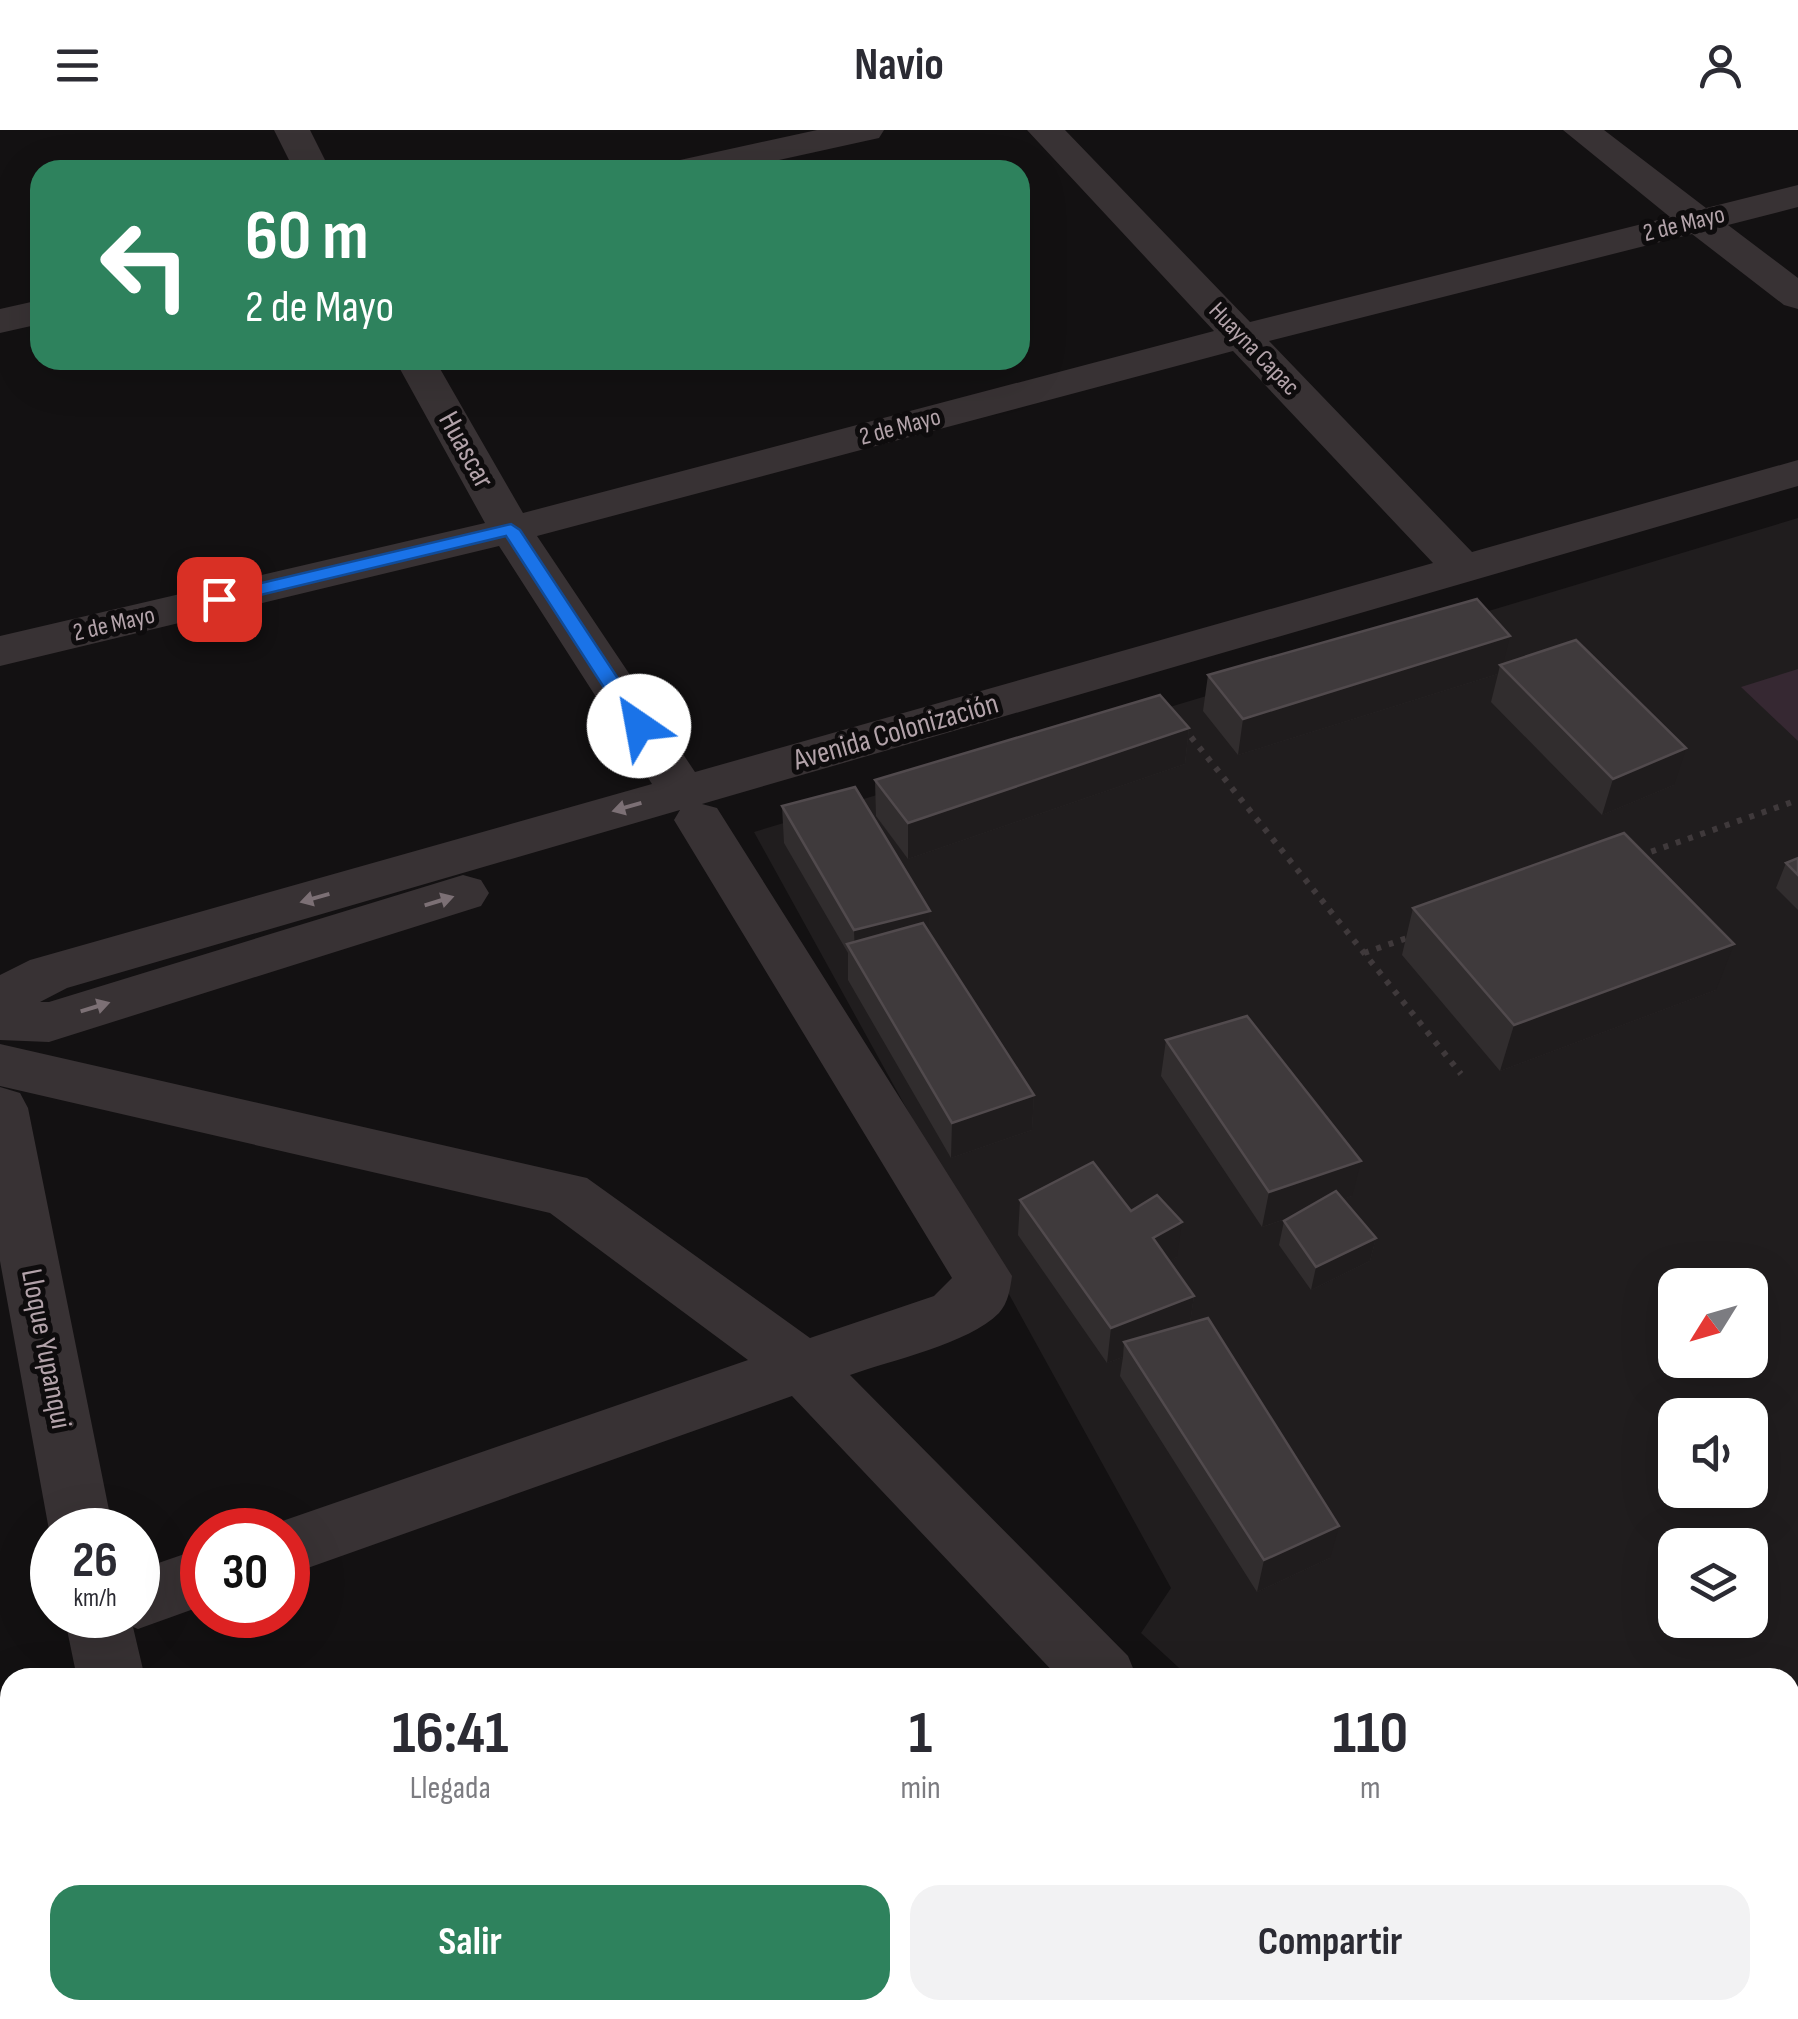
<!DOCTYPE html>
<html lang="es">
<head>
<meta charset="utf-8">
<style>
	body { margin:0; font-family:"Sofia Sans Condensed",sans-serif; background:#f2f2f3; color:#2b2b33; height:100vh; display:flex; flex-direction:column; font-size:38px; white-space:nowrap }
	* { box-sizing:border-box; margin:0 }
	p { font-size:32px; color:#7c7c81 }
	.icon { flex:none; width:55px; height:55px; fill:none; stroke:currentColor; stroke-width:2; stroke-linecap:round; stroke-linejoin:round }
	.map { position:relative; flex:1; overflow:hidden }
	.sheet { position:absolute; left:0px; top:1538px; width:1800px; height:352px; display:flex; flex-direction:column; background:#fff; border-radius:30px 30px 0 0; box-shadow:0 10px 40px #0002 }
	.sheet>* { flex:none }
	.banner { position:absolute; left:30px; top:30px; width:1000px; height:210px; border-radius:30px; box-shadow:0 10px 40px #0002; background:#2e825d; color:#fff; overflow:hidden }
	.needle { width:65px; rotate:233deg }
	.controls { position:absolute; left:1658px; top:1138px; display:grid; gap:20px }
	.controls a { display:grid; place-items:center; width:110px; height:110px; border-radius:20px; background:#fff; box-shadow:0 10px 40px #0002; font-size:50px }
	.speed { position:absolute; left:30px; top:1378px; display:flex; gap:20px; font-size:50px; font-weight:700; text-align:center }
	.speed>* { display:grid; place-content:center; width:130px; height:130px; border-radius:50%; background:#fff; box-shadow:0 10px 40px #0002; line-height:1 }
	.speed small { font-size:25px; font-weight:400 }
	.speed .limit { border:15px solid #d22; background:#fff; color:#111 }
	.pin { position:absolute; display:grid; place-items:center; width:85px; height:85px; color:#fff; margin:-42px; border-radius:20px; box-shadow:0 5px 15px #0006 }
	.me { position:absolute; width:110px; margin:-55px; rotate:327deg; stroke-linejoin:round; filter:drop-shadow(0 0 8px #0008) }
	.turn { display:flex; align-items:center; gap:35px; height:210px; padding:0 50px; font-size:45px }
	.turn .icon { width:130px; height:130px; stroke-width:2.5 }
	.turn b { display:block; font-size:70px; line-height:85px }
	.eta { display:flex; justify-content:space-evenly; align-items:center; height:170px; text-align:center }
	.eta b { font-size:60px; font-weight:700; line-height:70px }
	.cta { display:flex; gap:20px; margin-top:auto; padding:20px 50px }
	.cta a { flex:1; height:115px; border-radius:30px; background:#2e825d; color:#fff; font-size:40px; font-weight:700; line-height:115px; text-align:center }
	.cta a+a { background:#f2f2f3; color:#2b2b33 }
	header { display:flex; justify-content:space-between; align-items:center; height:130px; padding:0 50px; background:#fff; font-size:45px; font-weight:700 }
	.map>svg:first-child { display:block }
	.built { fill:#201d1e; fill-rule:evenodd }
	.water { fill:#362832 }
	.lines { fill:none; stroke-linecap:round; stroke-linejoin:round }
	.path { stroke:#3f393b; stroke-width:6; stroke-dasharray:5 8; stroke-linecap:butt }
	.minor { fill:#383234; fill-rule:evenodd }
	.wall { fill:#312d2e }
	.shaded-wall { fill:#1f1c1d }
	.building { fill:#3f3a3c; stroke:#514a4d; stroke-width:2.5 }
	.oneway { fill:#7c7075 }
	.route { fill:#1a73e8; stroke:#114b97; stroke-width:2.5 }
	.labels { text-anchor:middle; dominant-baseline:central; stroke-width:10; stroke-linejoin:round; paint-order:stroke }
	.far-street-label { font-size:25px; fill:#b3a3aa; stroke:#0e0c0d }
	.street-label { font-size:30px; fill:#b3a3aa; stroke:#0e0c0d }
</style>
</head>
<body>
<header><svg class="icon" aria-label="menu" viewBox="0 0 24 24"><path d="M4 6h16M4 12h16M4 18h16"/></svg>Navio<svg class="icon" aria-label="person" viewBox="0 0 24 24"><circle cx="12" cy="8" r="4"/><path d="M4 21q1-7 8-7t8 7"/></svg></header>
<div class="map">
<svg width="1798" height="1889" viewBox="0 0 1798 1889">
	<rect width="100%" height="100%" fill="#131112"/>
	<path class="built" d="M1798,388V1889H1560L1550,1880H1790V1548L1189,1547L1141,1503L1171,1458L754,702ZM1675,1155H1750V1230H1675ZM1675,1285H1750V1360H1675ZM1675,1415H1750V1490H1675Z"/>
	<polygon class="water" points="1798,539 1798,611 1741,557"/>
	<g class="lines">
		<g class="path">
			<polyline points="1183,597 1461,944"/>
			<polyline points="1639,726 1798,670"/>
			<polyline points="1364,823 1410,807"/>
		</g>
		<g class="minor">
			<polygon points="274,0 310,0 330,40 294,40"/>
			<polygon points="817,0 884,0 879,8 734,40 666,40 671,32"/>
			<path d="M1027,0H1065L1250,192L1670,87L1563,0H1604L1706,78L1798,55V77L1728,95L1798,148V179L1784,175L1692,104L1269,211L1472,422L1798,330V356L702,674L717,678L1012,1146C1010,1160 1008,1173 999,1183C968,1214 892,1230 850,1245L1128,1526L1137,1548H1059L792,1266L288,1445V1400H264L265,1397L748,1230L550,1083L0,956V914L587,1048L810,1208L934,1166L952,1148L674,690L680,680L67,858L40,872H49L463,745L481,750L489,763L481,776L49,912L0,910V845L30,830L652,654L499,416L0,536V506L485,393L395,230H435L523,383L1214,201ZM1233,221L1433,433L695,642L537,406Z"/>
			<polygon points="40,170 40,194 0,203 0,179"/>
			<polygon points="0,957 20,963 28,978 113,1400 52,1400 52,1408 49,1400 0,1131"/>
			<polygon points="202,1418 202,1476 138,1499 133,1497 145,1548 77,1548 64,1485 138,1485 138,1440"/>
			<polygon points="10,1675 10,1748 0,1752 0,1679"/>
			<polygon points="164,1880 238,1880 241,1889 167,1889"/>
			<polygon points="809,1880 886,1880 882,1889 805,1889"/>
			<polygon points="1417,1880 1497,1880 1501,1889 1421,1889"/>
		</g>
	</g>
	<g class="wall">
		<polygon points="1503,534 1674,655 1602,685 1491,572 1498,544 1238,625 1203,581 1208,545"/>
		<polygon points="1189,598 1185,634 908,729 876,686 875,650"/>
		<polygon points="782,676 930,781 929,803 1034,965 1032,1000 951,1028 848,850 848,823 784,713"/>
		<polygon points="1798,728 1798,780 1776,758 1786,733"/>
		<polygon points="1413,778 1716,860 1500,941 1402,825"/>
		<polygon points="1166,910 1352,1066 1343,1069 1376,1108 1370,1131 1311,1160 1279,1115 1284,1091 1292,1087 1262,1097 1161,946"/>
		<polygon points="1020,1070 1131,1081 1177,1127 1169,1131 1194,1166 1190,1193 1330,1428 1257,1462 1120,1246 1123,1227 1107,1233 1018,1105"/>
	</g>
	<g class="shaded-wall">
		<polygon points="1510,506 1502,538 1500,535 1498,544 1238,625 1243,589"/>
		<polygon points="1189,598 1185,634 908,729 908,693"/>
		<polygon points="1686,618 1674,655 1602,685 1613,649"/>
		<polygon points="930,781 929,817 855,827 854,800"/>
		<polygon points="1734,814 1716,860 1500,941 1514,895"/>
		<polygon points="1034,965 1032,1000 951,1028 952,993"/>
		<polygon points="1361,1031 1352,1066 1262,1097 1269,1062"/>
		<polygon points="1182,1092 1177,1127 1148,1143 1153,1108"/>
		<polygon points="1376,1108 1370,1131 1311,1160 1316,1137"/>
		<polygon points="1194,1166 1189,1200 1124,1212 1123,1227 1107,1233 1111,1198"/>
		<polygon points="1339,1396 1330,1428 1257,1462 1264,1430"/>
	</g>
	<g class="building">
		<polygon points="1477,469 1510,506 1243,589 1208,545"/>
		<polygon points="1576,510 1686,618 1613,649 1500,535"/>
		<polygon points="1160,565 1189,598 908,693 875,650"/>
		<polygon points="855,657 930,781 854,800 782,676"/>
		<polygon points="1624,703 1734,814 1514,895 1413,778"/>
		<polygon points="1798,728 1798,745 1786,733"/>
		<polygon points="923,793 1034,965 952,993 847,814"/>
		<polygon points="1247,886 1361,1031 1269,1062 1166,910"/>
		<polygon points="1093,1032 1131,1081 1157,1065 1182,1092 1153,1108 1194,1166 1111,1198 1020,1070"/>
		<polygon points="1336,1061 1376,1108 1316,1137 1284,1091"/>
		<polygon points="1208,1188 1339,1396 1264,1430 1124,1212"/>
	</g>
	<defs><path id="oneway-solid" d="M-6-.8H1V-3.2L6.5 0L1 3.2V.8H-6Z" transform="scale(2.5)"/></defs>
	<g class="oneway">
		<use href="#oneway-solid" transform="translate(627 677) rotate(164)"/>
		<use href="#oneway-solid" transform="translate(315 768) rotate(164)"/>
		<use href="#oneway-solid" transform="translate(439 771) rotate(-17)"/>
		<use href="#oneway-solid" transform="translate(95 877) rotate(-17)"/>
	</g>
	<polygon class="route" points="511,394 520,400 646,591 646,601 632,601 506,406 219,475 210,469 219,463"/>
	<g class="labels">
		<g class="far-street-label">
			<text transform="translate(1684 94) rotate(-14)">2 de Mayo</text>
			<text transform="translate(1254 219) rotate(46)">Huayna Capac</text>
			<text transform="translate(900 297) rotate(-15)">2 de Mayo</text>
			<text transform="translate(114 494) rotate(-13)">2 de Mayo</text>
		</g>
		<g class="street-label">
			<text transform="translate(466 320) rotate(61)">Huascar</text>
			<text transform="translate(896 602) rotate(-16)">Avenida Colonización</text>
			<text transform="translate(46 1219) rotate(79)">Lloque Yupanqui</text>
		</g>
	</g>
</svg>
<div class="controls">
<a><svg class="needle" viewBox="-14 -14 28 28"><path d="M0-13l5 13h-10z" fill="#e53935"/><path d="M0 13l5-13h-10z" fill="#7c7c81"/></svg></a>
<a><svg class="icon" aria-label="sound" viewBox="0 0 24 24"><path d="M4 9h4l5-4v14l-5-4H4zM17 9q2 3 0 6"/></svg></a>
<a><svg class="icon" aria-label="layers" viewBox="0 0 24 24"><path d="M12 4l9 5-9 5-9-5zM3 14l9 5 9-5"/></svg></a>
</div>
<div class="speed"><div>26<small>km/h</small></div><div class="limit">30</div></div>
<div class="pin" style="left:219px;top:469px;background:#d93025"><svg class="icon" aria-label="arrive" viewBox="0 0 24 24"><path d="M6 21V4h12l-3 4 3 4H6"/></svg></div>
<svg class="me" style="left:639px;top:596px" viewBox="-20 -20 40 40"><circle r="19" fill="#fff"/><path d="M0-13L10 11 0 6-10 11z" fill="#1a73e8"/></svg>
<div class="banner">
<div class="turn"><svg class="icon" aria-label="left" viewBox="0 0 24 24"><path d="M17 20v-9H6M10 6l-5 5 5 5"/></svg><div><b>60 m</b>2 de Mayo</div></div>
</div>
<section class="sheet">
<div class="eta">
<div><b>16:41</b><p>Llegada</p></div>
<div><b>1</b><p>min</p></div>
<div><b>110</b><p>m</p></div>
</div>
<div class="cta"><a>Salir</a><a>Compartir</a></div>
</section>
</div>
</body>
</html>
